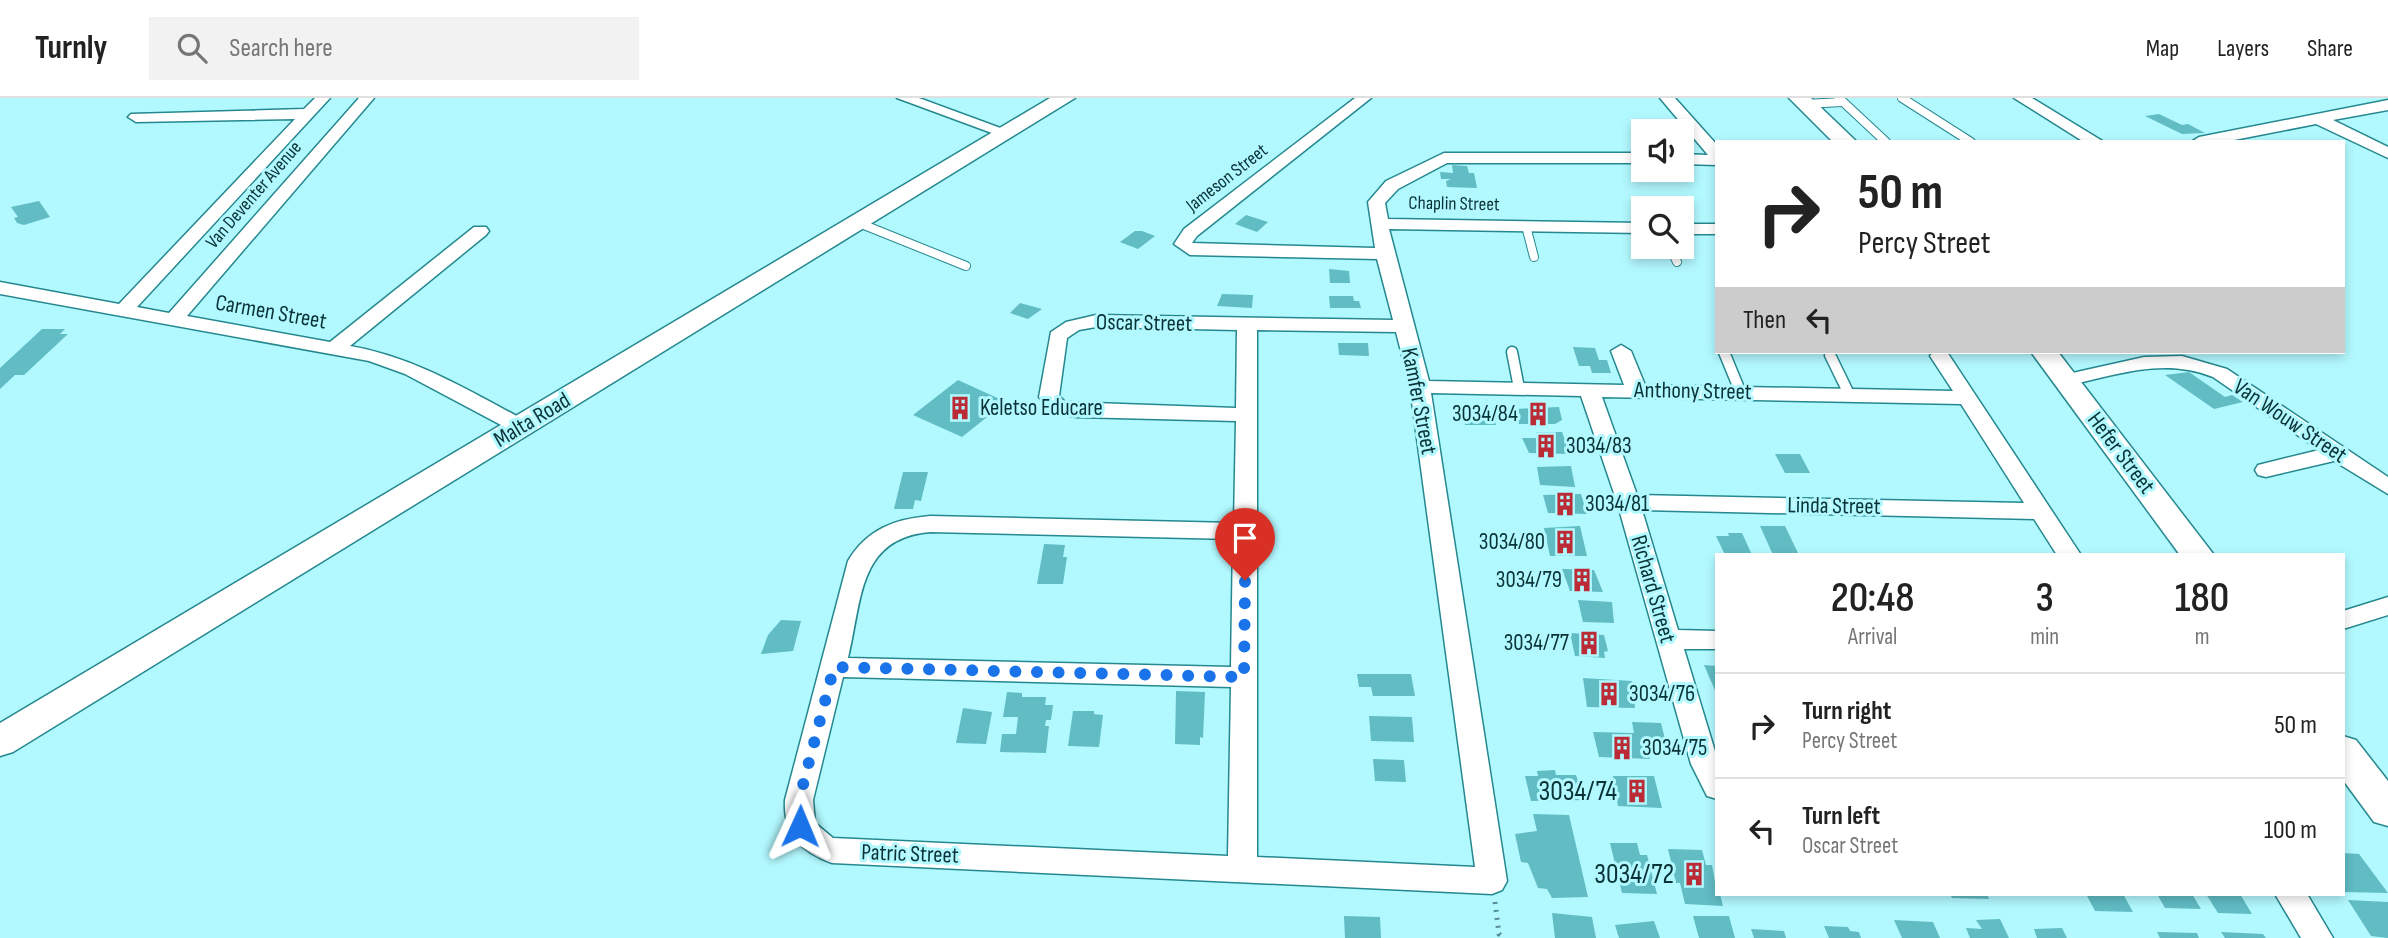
<!DOCTYPE html>
<html lang="en">
<head>
<meta charset="utf-8">
<style>
	body { margin:0; font-family:"Sofia Sans Condensed",sans-serif; background:#f2f2f2; color:#222; height:100vh; display:flex; flex-direction:column; font-size:26px; white-space:nowrap }
	* { box-sizing:border-box; margin:0 }
	p { font-size:23px; color:#767676 }
	.icon { flex:none; width:38px; height:38px; fill:none; stroke:currentColor; stroke-width:2; stroke-linecap:round; stroke-linejoin:round }
	.map { position:relative; flex:1; overflow:hidden }
	.sheet { position:absolute; left:1715px; top:455px; width:630px; height:343px; display:flex; flex-direction:column; background:#fff; border-radius:0px; box-shadow:0 4px 10px #0003 }
	.sheet>* { flex:none }
	.guide { position:absolute; left:1715px; top:42px; width:630px; height:214px; border-radius:0px; box-shadow:0 4px 10px #0003; background:#fff; color:#222; overflow:hidden }
	.tools { position:absolute; left:1631px; top:21px; display:grid; gap:14px }
	.tools a { display:grid; place-items:center; width:63px; height:63px; border-radius:0px; background:#fff; box-shadow:0 4px 10px #0003; font-size:35px }
	.pin { position:absolute; display:grid; place-items:center; width:60px; height:60px; color:#fff; margin:-72px -30px; border-radius:50% 50% 50% 0; rotate:-45deg; box-shadow:0 0 7px #0007 }
	.pin .icon { rotate:45deg }
	.me { position:absolute; width:77px; margin:-38px; rotate:1deg; stroke-linejoin:round; filter:drop-shadow(0 0 5px #0008) }
	.turn { display:flex; align-items:center; gap:24px; height:147px; padding:0 28px; font-size:32px }
	.turn .icon { width:91px; height:91px; stroke-width:2.5 }
	.turn b { display:block; font-size:49px; line-height:60px }
	.then { display:flex; align-items:center; height:66px; padding:0 28px; background:#0003; gap:14px; font-size:26px }
	.eta { display:flex; justify-content:space-evenly; align-items:center; height:119px; text-align:center }
	.eta b { font-size:42px; font-weight:600; line-height:49px }
	ul { padding:0; list-style:none }
	li { display:flex; align-items:center; gap:21px; height:105px; padding:0 28px; border-top:2px solid #e0e0e0 }
	li div { flex:1 }
	li b { display:block; font-size:26px }
	li em { font-style:normal }
	header { display:flex; align-items:center; gap:42px; box-sizing:border-box; height:98px; padding:0 35px; background:#fff; border-bottom:2px solid #e0e0e0 }
	header strong { font-size:33px }
	nav { display:flex; gap:38px; margin-inline-start:auto; font-size:24px }
	.search { width:490px; height:63px; background:#f2f2f2; display:flex; align-items:center; gap:18px; box-sizing:border-box; padding:0 24px; border-radius:0px; color:#767676; font-size:26px }
	.map>svg:first-child { display:block }
	.building { fill:#61bcc4 }
	.lines { fill:none; stroke-linecap:round; stroke-linejoin:round }
	.lane-far1-casing { stroke:#25888f; stroke-width:10 }
	.lane-casing { stroke:#25888f; stroke-width:13 }
	.street-casing { stroke:#25888f; stroke-width:3 }
	.secondary-casing { stroke:#25888f; stroke-width:3 }
	.path { stroke:#568d92; stroke-width:5; stroke-dasharray:2 6; stroke-linecap:butt }
	.lane-far1 { stroke:#fff; stroke-width:8 }
	.lane { stroke:#fff; stroke-width:10 }
	.street { fill:#fff; fill-rule:evenodd }
	.secondary { fill:#fff; fill-rule:evenodd }
	.route { stroke:#1a73e8; stroke-width:12; stroke-dasharray:0 21.6 }
	.labels { text-anchor:middle; dominant-baseline:central; stroke-width:6; stroke-linejoin:round; paint-order:stroke }
	.far-street-label { font-size:19px; fill:#093336; stroke:#b2f9ff }
	.street-label { font-size:23px; fill:#093336; stroke:#b2f9ff }
	.poi-label { font-size:23px; fill:#093336; stroke:#b2f9ff; text-anchor:start }
	.near-poi-label { font-size:28px; fill:#093336; stroke:#b2f9ff; text-anchor:end }
</style>
</head>
<body>
<header>
<strong>Turnly</strong>
<div class="search"><svg class="icon" aria-label="search" viewBox="0 0 24 24"><circle cx="10" cy="10" r="6"/><path d="M15 15l6 6"/></svg>Search here</div>
<nav><a>Map</a><a>Layers</a><a>Share</a></nav>
</header>
<div class="map">
<svg width="2388" height="840" viewBox="0 0 2388 840">
	<rect width="100%" height="100%" fill="#b2f9ff"/>
	<g class="building">
		<polygon points="2159,16 2182,27 2188,26 2205,35 2182,36 2145,18"/>
		<polygon points="1452,67 1467,68 1469,75 1474,75 1477,90 1447,89 1446,83 1451,81 1441,81 1440,74 1453,75"/>
		<polygon points="39,103 50,119 24,127 17,125 14,120 18,119 11,109"/>
		<polygon points="1246,117 1268,124 1257,134 1235,126"/>
		<polygon points="1135,133 1142,133 1155,138 1138,151 1120,144"/>
		<polygon points="1329,171 1349,173 1350,185 1330,185"/>
		<polygon points="1222,196 1253,197 1252,210 1217,208"/>
		<polygon points="1329,198 1353,198 1354,203 1359,203 1361,210 1330,210"/>
		<polygon points="1020,205 1042,211 1028,221 1010,215"/>
		<polygon points="42,231 65,231 60,236 68,236 24,277 15,277 0,291 0,270"/>
		<polygon points="1338,245 1368,245 1369,258 1339,257"/>
		<polygon points="1573,249 1595,250 1599,262 1607,262 1611,275 1592,275 1590,268 1579,268"/>
		<polygon points="2189,274 2225,299 2232,297 2243,304 2214,311 2165,277"/>
		<polygon points="958,282 1006,304 962,339 913,317"/>
		<polygon points="1559,309 1562,322 1555,326 1519,326 1514,311"/>
		<polygon points="1457,312 1492,312 1496,327 1465,327 1464,322 1459,322"/>
		<polygon points="1536,334 1562,334 1570,356 1529,355 1522,340 1538,340"/>
		<polygon points="1775,356 1800,356 1810,375 1785,375"/>
		<polygon points="1571,368 1575,389 1540,387 1537,369"/>
		<polygon points="903,374 928,374 921,403 915,402 913,411 894,411"/>
		<polygon points="1581,396 1587,416 1548,415 1543,397"/>
		<polygon points="1580,428 1587,458 1550,458 1544,430"/>
		<polygon points="1760,428 1785,428 1799,457 1773,457"/>
		<polygon points="1728,435 1742,435 1752,457 1725,457 1716,438 1729,438"/>
		<polygon points="1044,446 1065,447 1063,459 1067,459 1063,486 1037,486"/>
		<polygon points="1562,471 1594,472 1603,494 1570,493"/>
		<polygon points="1578,502 1612,504 1614,525 1583,524"/>
		<polygon points="781,522 801,523 793,553 761,556 768,537"/>
		<polygon points="1570,535 1604,537 1608,553 1604,554 1605,560 1575,558"/>
		<polygon points="1704,567 1717,568 1717,597"/>
		<polygon points="1357,576 1411,576 1415,598 1373,598 1371,589 1359,589"/>
		<polygon points="1583,580 1632,583 1635,610 1587,609"/>
		<polygon points="1176,593 1205,594 1203,640 1200,639 1200,647 1175,646"/>
		<polygon points="1007,594 1022,595 1022,599 1046,599 1045,607 1053,607 1051,622 1046,622 1045,628 1049,628 1046,655 1000,654 1002,636 1016,636 1018,619 1003,619"/>
		<polygon points="963,610 992,614 986,646 956,645"/>
		<polygon points="1073,613 1094,613 1094,616 1103,617 1099,649 1068,648"/>
		<polygon points="1369,618 1412,619 1414,644 1371,643"/>
		<polygon points="1632,624 1661,625 1665,641 1645,640 1650,661 1599,659 1593,634 1634,635"/>
		<polygon points="1373,661 1404,662 1406,684 1375,683"/>
		<polygon points="1555,672 1556,677 1576,677 1578,683 1582,683 1588,702 1531,703 1525,678 1538,678 1537,673"/>
		<polygon points="1613,678 1654,678 1662,710 1618,708"/>
		<polygon points="1533,716 1569,717 1588,799 1552,800 1547,791 1538,790 1528,765 1521,764 1515,736 1537,733"/>
		<polygon points="1610,745 1637,745 1640,757 1647,757 1657,796 1622,795"/>
		<polygon points="1668,751 1702,752 1706,767 1712,767 1717,796 1720,796 1723,808 1685,806 1680,785 1676,785"/>
		<polygon points="2343,755 2359,756 2388,795 2343,794"/>
		<polygon points="1950,796 1987,796 1989,801 1952,800"/>
		<polygon points="2086,796 2123,796 2133,814 2095,813"/>
		<polygon points="2157,796 2192,796 2201,811 2165,810"/>
		<polygon points="2206,796 2240,796 2252,816 2218,815"/>
		<polygon points="2348,802 2388,804 2388,840 2371,838"/>
		<polygon points="1552,815 1592,819 1596,840 1555,840"/>
		<polygon points="1344,818 1380,819 1381,840 1345,840"/>
		<polygon points="1693,818 1729,818 1735,840 1699,840"/>
		<polygon points="2000,821 2009,840 1970,840 1966,830 1982,831 1976,822"/>
		<polygon points="1894,822 1933,824 1940,840 1902,840"/>
		<polygon points="1654,823 1660,840 1619,840 1615,827"/>
		<polygon points="1824,828 1848,829 1850,833 1859,834 1861,840 1829,840"/>
		<polygon points="2062,830 2067,840 2037,840 2034,831"/>
		<polygon points="1751,831 1784,833 1786,840 1754,840"/>
		<polygon points="2157,834 2197,835 2199,840 2160,840"/>
		<polygon points="2221,834 2263,836 2266,840 2225,840"/>
	</g>
	<g class="lines">
		<g class="lane-far1-casing">
			<g id="lane-far1">
				<polyline points="1839,0 1886,44"/>
				<polyline points="1902,0 1971,44"/>
				<polyline points="1806,6 1842,4"/>
				<polyline points="859,125 966,168"/>
				<polyline points="1526,128 1534,159"/>
				<polyline points="1670,149 1677,164"/>
			</g>
		</g>
		<g class="lane-casing">
			<g id="lane">
				<polyline points="1512,254 1519,290"/>
				<polyline points="1724,254 1740,293"/>
				<polyline points="1830,257 1849,296"/>
			</g>
		</g>
		<g class="street-casing">
			<g id="street">
				<path d="M315,0H330L137,209L169,215L359,0H374L187,218L330,244L474,129H486L489,133L486,137L350,248C415,259 471,294 528,324L532,329L528,334H514L405,276L369,263L0,196V184L119,206L295,21L136,24L128,19L131,16L304,11Z"/>
				<polygon points="897,0 919,0 1014,35 1012,38 1000,38"/>
				<path d="M1355,0H1371L1197,138L1192,145L1375,150L1368,104L1386,83L1444,55H1643V65H1447L1398,91L1385,105L1388,121L1643,125V135L1389,131L1429,283L1624,287L1611,253L1621,247L1631,253L1645,287L1953,293L1930,258L1933,254H1947L2081,457H2057L2034,421L1642,412L1678,532L1717,533V551H1684L1717,660V701L1707,698L1691,666L1617,404L1581,298L1431,295L1507,783L1502,792L1492,796L832,765C802,754 783,737 785,702L848,463C867,431 895,421 930,418L1234,425L1236,323L1076,319L1051,314L1039,299L1051,234L1066,224L1096,217L1393,222L1377,161L1190,157L1174,146L1184,131ZM1096,229L1237,232L1236,310L1065,304L1059,298L1067,240L1079,232ZM1257,232L1396,234L1410,289L1475,769L1257,759ZM1602,299L1961,306L2024,405L1637,397ZM930,434L1233,441L1231,569L848,560C862,502 858,440 930,434ZM843,579L1231,589L1228,758L833,740L815,725L813,702Z"/>
				<polygon points="1660,0 1675,0 1717,47 1717,67 1682,66 1682,56 1708,57"/>
				<polygon points="2014,0 2032,0 2104,44 2084,44"/>
				<polygon points="2388,2 2388,12 2333,22 2388,49 2388,60 2316,26 2224,44 2191,44 2199,39"/>
				<rect x="1682" y="126" width="35" height="10"/>
				<path d="M2182,258L2227,271L2388,379V396L2334,363L2266,379L2258,377L2255,372L2258,367L2319,352L2213,279C2163,259 2116,277 2066,288L2056,282L2059,278L2144,259Z"/>
				<polygon points="2388,499 2388,517 2343,531 2343,513"/>
				<polygon points="2275,796 2307,796 2333,840 2301,840"/>
			</g>
		</g>
		<g class="secondary-casing">
			<g id="secondary">
				<polygon points="1050,0 1075,0 13,654 0,658 0,625"/>
				<polygon points="1789,0 1811,0 1857,44 1833,44"/>
				<polygon points="2031,254 2058,254 2214,457 2180,457"/>
				<polygon points="2343,638 2356,642 2388,683 2388,728 2374,724 2343,682"/>
			</g>
		</g>
		<polyline class="path" points="1495,804 1499,836 1504,840"/>
		<use href="#lane-far1" class="lane-far1"/>
		<use href="#lane" class="lane"/>
		<use href="#street" class="street"/>
		<use href="#secondary" class="secondary"/>
	</g>
	<g class="lines">
		<polyline class="route" points="800,728 797,719 799,702 834,569 1244,579 1245,482"/>
	</g>
	<defs>
		<g id="building-bare" transform="scale(1.89)"><path d="M-4-6H4V6H1V3H-1V6H-4ZM-2.5-4.3h1.7v1.8h-1.7ZM.8-4.3h1.7v1.8H.8ZM-2.5-1h1.7V.8h-1.7ZM.8-1h1.7V.8H.8Z" fill="#bb2b36" stroke="#b2f9ff" stroke-width="2.5" paint-order="stroke"/></g>
	</defs>
	<g fill-rule="evenodd">
		<use href="#building-bare" x="960" y="310"/>
		<use href="#building-bare" x="1538" y="316"/>
		<use href="#building-bare" x="1546" y="348"/>
		<use href="#building-bare" x="1565" y="406"/>
		<use href="#building-bare" x="1565" y="444"/>
		<use href="#building-bare" x="1582" y="482"/>
		<use href="#building-bare" x="1589" y="545"/>
		<use href="#building-bare" x="1609" y="596"/>
		<use href="#building-bare" x="1622" y="650"/>
		<use href="#building-bare" x="1637" y="693"/>
		<use href="#building-bare" x="1694" y="776"/>
	</g>
	<g class="labels">
		<g class="far-street-label">
			<text transform="translate(1227 80) rotate(-38)">Jameson Street</text>
			<text transform="translate(254 97) rotate(-49)">Van Deventer Avenue</text>
			<text transform="translate(1454 106) rotate(1)">Chaplin Street</text>
		</g>
		<g class="street-label">
			<text transform="translate(271 214) rotate(10)">Carmen Street</text>
			<text transform="translate(1144 225) rotate(1)">Oscar Street</text>
			<text transform="translate(1693 293) rotate(1)">Anthony Street</text>
			<text transform="translate(1419 303) rotate(79)">Kamfer Street</text>
			<text transform="translate(532 322) rotate(-31)">Malta Road</text>
			<text transform="translate(2290 323) rotate(34)">Van Wouw Street</text>
			<text transform="translate(2121 355) rotate(53)">Hefer Street</text>
			<text transform="translate(1834 408) rotate(1)">Linda Street</text>
			<text transform="translate(1653 491) rotate(74)">Richard Street</text>
			<text transform="translate(910 756) rotate(2)">Patric Street</text>
		</g>
		<g class="poi-label">
			<text x="980" y="310">Keletso Educare</text>
			<text x="1518" y="316" text-anchor="end">3034/84</text>
			<text x="1566" y="348">3034/83</text>
			<text x="1585" y="406">3034/81</text>
			<text x="1545" y="444" text-anchor="end">3034/80</text>
			<text x="1562" y="482" text-anchor="end">3034/79</text>
			<text x="1569" y="545" text-anchor="end">3034/77</text>
			<text x="1629" y="596">3034/76</text>
			<text x="1642" y="650">3034/75</text>
		</g>
		<g class="near-poi-label">
			<text x="1617" y="693">3034/74</text>
			<text x="1674" y="776">3034/72</text>
		</g>
	</g>
</svg>
<div class="tools">
<a><svg class="icon" aria-label="sound" viewBox="0 0 24 24"><path d="M4 9h4l5-4v14l-5-4H4zM17 9q2 3 0 6"/></svg></a>
<a><svg class="icon" aria-label="search" viewBox="0 0 24 24"><circle cx="10" cy="10" r="6"/><path d="M15 15l6 6"/></svg></a>
</div>
<div class="pin" style="left:1245px;top:482px;background:#d93025"><svg class="icon" aria-label="arrive" viewBox="0 0 24 24"><path d="M6 21V4h12l-3 4 3 4H6"/></svg></div>
<svg class="me" style="left:800px;top:728px" viewBox="-20 -20 40 40"><path d="M0-17L14 15 0 8-14 15z" fill="#1a73e8" stroke="#fff" stroke-width="4"/></svg>
<div class="guide">
<div class="turn"><svg class="icon" aria-label="right" viewBox="0 0 24 24"><path d="M7 20v-9h11M14 6l5 5-5 5"/></svg><div><b>50 m</b>Percy Street</div></div>
<div class="then">Then<svg class="icon" aria-label="left" viewBox="0 0 24 24"><path d="M17 20v-9H6M10 6l-5 5 5 5"/></svg></div>
</div>
<section class="sheet">
<div class="eta">
<div><b>20:48</b><p>Arrival</p></div>
<div><b>3</b><p>min</p></div>
<div><b>180</b><p>m</p></div>
</div>
<ul>
<li><svg class="icon" aria-label="right" viewBox="0 0 24 24"><path d="M7 20v-9h11M14 6l5 5-5 5"/></svg><div><b>Turn right</b><p>Percy Street</p></div><em>50 m</em></li>
<li><svg class="icon" aria-label="left" viewBox="0 0 24 24"><path d="M17 20v-9H6M10 6l-5 5 5 5"/></svg><div><b>Turn left</b><p>Oscar Street</p></div><em>100 m</em></li>
</ul>
</section>
</div>
</body>
</html>
